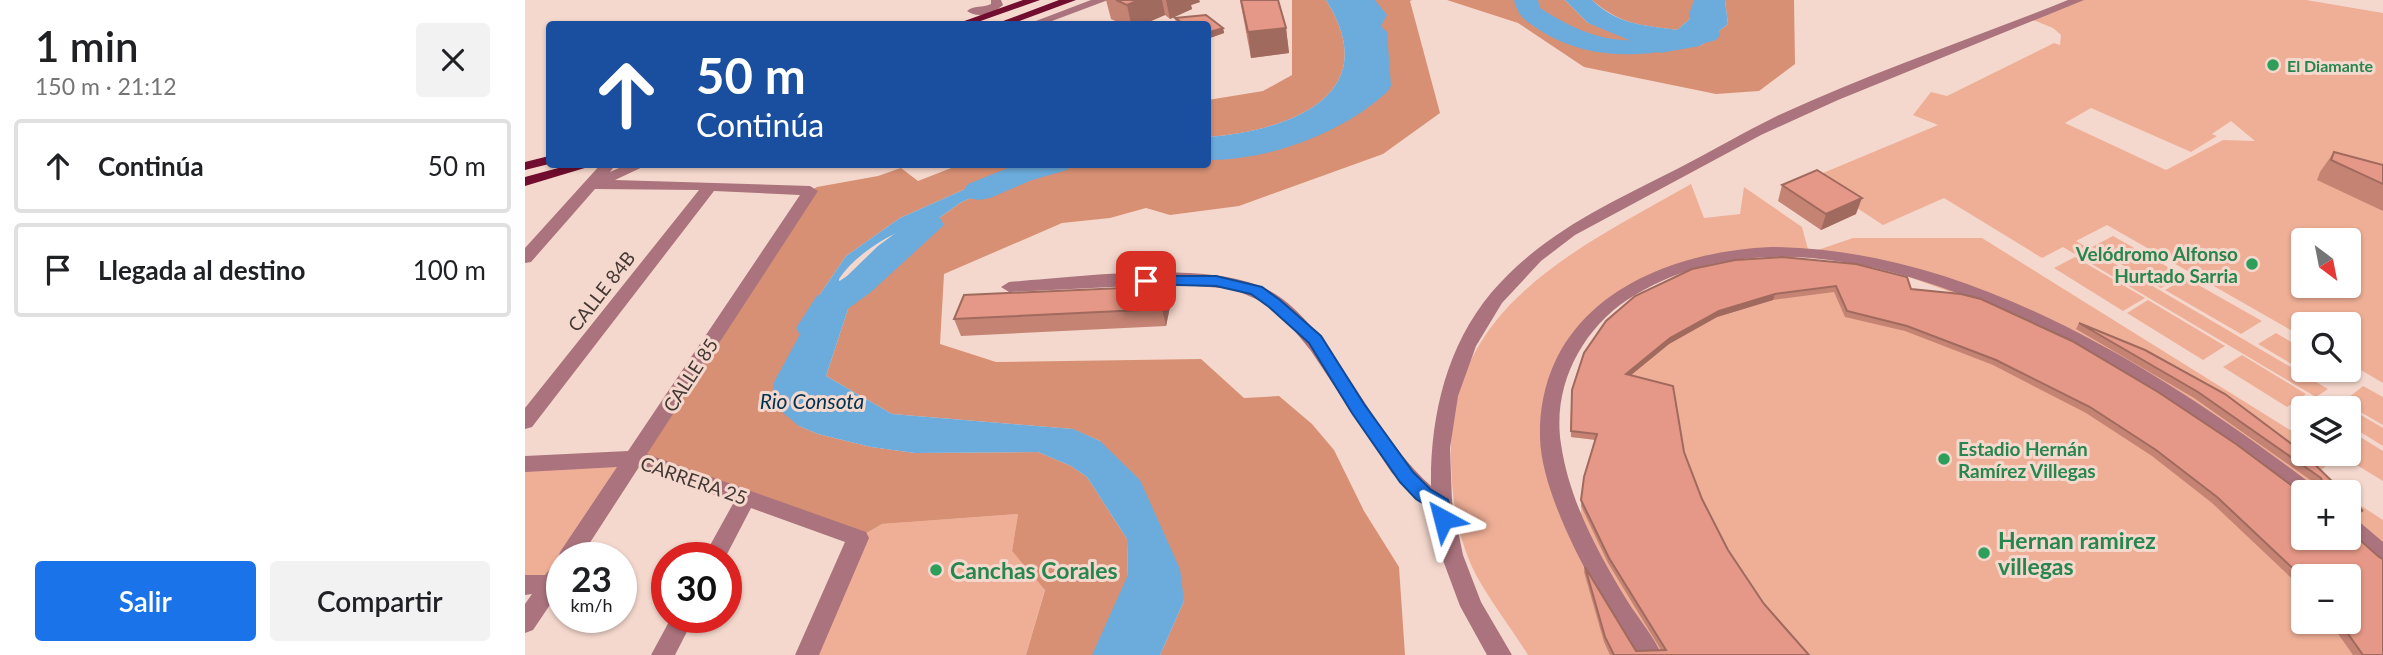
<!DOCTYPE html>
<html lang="es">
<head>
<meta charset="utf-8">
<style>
	body { margin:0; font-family:Lato,sans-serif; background:#f2f2f2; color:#202124; height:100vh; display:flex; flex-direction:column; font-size:26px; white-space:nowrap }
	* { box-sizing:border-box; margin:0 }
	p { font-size:23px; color:#757577 }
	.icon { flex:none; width:38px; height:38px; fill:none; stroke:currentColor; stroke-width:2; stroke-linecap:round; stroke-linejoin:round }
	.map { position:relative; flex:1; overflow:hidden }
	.side { display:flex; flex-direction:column; background:#fff; width:525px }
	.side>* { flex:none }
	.hud { position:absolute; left:21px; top:21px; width:665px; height:147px; border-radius:7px; box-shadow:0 2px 5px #0004; background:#1a4fa0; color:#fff; overflow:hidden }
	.needle { width:46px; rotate:148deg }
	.fabs { position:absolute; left:1766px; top:228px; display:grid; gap:14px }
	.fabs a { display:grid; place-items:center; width:70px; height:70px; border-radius:7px; background:#fff; box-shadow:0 2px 5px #0004; font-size:35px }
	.speed { position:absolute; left:21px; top:542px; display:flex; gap:14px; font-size:35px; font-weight:700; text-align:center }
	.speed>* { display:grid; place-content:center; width:91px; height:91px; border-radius:50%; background:#fff; box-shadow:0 2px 5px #0004; line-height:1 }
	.speed small { font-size:18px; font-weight:400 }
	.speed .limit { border:10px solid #d22; background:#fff; color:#111 }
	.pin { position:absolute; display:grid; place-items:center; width:60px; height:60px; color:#fff; margin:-30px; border-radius:14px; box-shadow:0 4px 10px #0006 }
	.me { position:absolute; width:77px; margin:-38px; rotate:322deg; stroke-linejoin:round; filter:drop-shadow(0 0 5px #0008) }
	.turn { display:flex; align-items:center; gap:24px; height:147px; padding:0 35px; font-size:32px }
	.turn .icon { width:91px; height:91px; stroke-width:2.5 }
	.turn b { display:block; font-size:49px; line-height:60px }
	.round { display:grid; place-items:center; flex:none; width:74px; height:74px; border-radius:7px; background:#f2f2f2 }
	.headline { display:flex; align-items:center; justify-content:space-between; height:119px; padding:0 35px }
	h1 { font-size:42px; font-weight:600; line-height:52px }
	.primary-button { display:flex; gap:14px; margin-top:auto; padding:14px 35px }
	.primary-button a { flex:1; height:80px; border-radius:7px; background:#1a73e8; color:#fff; font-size:28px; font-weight:600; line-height:80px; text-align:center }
	.primary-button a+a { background:#f2f2f2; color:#202124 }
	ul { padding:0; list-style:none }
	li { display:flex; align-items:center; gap:21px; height:94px; margin:0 14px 10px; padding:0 21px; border:4px solid #e0e0e0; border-radius:7px }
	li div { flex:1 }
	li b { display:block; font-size:26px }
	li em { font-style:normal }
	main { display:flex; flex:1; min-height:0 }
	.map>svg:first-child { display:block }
	.green { fill:#efaf96; fill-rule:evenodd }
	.forest { fill:#d79074 }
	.water { fill:#6cacdc; fill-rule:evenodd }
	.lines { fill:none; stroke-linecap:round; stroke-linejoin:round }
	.river { fill:#6cacdc; fill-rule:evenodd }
	.minor { fill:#aa737d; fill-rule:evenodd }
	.major { fill:#710d2f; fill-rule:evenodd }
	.wall { fill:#c58374 }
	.shaded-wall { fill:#a06a5e }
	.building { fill:#e59887; stroke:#a06a5e; stroke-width:2 }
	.route { fill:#1a73e8; stroke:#114b97; stroke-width:2 }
	.leisure-dot { fill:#2e9e5b; stroke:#f5d8cd; stroke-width:2.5 }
	.labels { text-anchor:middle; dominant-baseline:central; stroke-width:6; stroke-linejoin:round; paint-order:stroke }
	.far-leisure-label { font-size:16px; font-weight:bold; fill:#27864d; stroke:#f5d8cd; text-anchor:start }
	.leisure-label { font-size:19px; font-weight:bold; fill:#27864d; stroke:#f5d8cd; text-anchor:end }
	.street-label { font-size:19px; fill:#443834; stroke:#f5d8cd }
	.water-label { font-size:21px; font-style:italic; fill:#003352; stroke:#f5d8cd }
	.near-leisure-label { font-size:23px; font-weight:bold; fill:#27864d; stroke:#f5d8cd; text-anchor:start }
</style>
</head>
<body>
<main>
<section class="side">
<div class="headline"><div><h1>1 min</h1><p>150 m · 21:12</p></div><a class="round"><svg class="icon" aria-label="close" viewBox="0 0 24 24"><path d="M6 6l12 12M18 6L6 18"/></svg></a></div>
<ul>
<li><svg class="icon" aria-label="ahead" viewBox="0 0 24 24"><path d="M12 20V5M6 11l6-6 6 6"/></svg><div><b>Continúa</b></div><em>50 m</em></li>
<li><svg class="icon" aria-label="arrive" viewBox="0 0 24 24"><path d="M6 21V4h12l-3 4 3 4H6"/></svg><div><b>Llegada al destino</b></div><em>100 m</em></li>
</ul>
<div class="primary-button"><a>Salir</a><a>Compartir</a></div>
</section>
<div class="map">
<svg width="1858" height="655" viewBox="0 0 1858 655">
	<rect width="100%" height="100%" fill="#f5d8cd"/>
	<g class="green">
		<path d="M1553,0H1781L1858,13V383L1824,363V324H1778V337L1582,225L1551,241L1803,389L1791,397L1538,247L1517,258L1419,198L1358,225L1286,178L1413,125L1388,115L1406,92L1422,96L1529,43L1535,45L1536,35L1528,28L1506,19ZM1566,108L1666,152L1692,136L1687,134L1706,121L1730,141L1698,140L1641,170L1540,123ZM1778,240H1824V285H1778Z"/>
		<path d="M1166,184L1179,218L1215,214L1219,187L1277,227L1284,253L1328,238H1457L1778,438V453H1803L1811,458L1791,474L1813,492H1778V537H1824V498L1858,520V655H1003C986,628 966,602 951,575C933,540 927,501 926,462C920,308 1050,250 1166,184ZM1228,253L1342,262L1459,304L1384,295L1146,283L1058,359C1048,385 1044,409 1046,437L1071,440L1058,483L1055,529L1024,418L1055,332L1128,277ZM1778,576H1824V621H1778Z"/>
		<polygon points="1588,236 1657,275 1636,288 1567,247"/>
		<polygon points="1550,257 1620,298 1598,311 1529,268"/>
		<polygon points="1661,278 1737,321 1716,334 1640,290"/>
		<polygon points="1623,300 1700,346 1678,360 1602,313"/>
		<polygon points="1751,333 1778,349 1778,369 1815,370 1797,382 1733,344"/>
		<polygon points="1717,355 1781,394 1762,407 1698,367"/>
		<polygon points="1838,386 1858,397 1858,425 1818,402"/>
		<polygon points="1824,408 1858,428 1858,446 1824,425"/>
		<polygon points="1824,430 1858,451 1858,481 1812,453 1824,453"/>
		<polygon points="111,458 43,558 37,558 37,568 0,585 0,464"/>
		<polygon points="493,514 487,551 520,589 501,655 282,655 333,538 357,524"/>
	</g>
	<g class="forest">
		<path d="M767,0H801C862,97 761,131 683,137V100L738,91L767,75Z"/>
		<path d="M828,0H887L885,1L915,113L858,154L714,206L645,215L621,208L585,218L537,223L419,274L415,344L471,362L676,359L719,398L754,396L787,424L809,450L839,511L874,567L880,655H635L659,601L575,441L547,429L367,414L301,376L325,303L397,230L435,203L496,174L543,164H682L683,156L747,144L790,130L808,120L851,71C849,46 844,21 828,0Z"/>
		<polygon points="922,0 1040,0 1063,23 1175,46 1203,24 1200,0 1269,0 1270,64 1234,91 1191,94 1059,67 993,23"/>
		<path d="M1067,0H1170V2L1167,17L1152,30C1115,25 1096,25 1067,0Z"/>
		<polygon points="434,165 494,165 375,218 321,256 287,306 280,325 274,426 293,434 346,447 390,453 513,452 546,466 562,477 602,539 604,629 592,655 501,655 520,590 487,551 493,514 357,524 333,538 111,458 285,191 292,187 353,176 376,168 393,181"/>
	</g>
	<g class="water">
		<path d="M801,0H828C846,25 851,55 852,86C807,130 745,151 683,156V137C761,131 862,97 801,0Z"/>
		<path d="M1040,0H1067C1093,25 1118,25 1152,30L1167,17L1170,0H1200L1203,24L1175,46L1135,53L1063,23Z"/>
		<path d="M494,165H543L496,174L435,203L397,230L325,303L301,376L367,414L548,429L575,441L615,480L655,569L659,601L635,655H592L604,629L602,539L562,477L546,466L513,452L390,453L346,447L293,434L274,426L251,407L248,384L280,325L287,306L321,256L375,218ZM387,226C369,251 349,274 323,292L315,288L314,279C330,255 361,236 387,226Z"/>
	</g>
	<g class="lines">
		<g class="river">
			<path d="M825,0H850L862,15L856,26L862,32L866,86L862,92C818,133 742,161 682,160V142C734,143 800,118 838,84L836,35L829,28L837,16Z"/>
			<path d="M989,0H1013L1015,8C1069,43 1105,48 1168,31L1164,14L1169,0H1193L1189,18L1195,35L1191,40C1133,56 1070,65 1016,31C1002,22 993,17 989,0Z"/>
			<polygon points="493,164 546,164 542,170 507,180 465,198 454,200 443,198 438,191 443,184"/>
			<polygon points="403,215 415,218 419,225 346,292 317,313 302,337 289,341 276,337 271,328 291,297 322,276 353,246 391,218"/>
			<polygon points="622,562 638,568 645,582 617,655 567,655 606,568"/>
		</g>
		<g class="minor">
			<path d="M466,0H476L478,5C468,14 453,19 442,11C448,5 458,8 466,4Z"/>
			<polygon points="566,0 583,0 519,24 503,24"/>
			<path d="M1543,0H1559L1313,100L1236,135L1050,235L1016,261L977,303L951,346L933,396L925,448L927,502L938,555L956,602L987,655H962L935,606L916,555L908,510L867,473L786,351L764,324L740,303L708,289L647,284L484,292L476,287L484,282C552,277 678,260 739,288C768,301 789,329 807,354C840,399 864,448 906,486C905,418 921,347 966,293C1017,233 1085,203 1154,168C1187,151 1219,132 1252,116C1347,72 1446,39 1543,0Z"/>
			<polygon points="76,164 91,164 85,172 103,164 124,164 90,180 285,186 293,191 122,454 341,532 344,538 294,655 270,655 320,542 226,508 200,558 178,558 209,502 114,467 55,558 37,558 37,587 8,630 0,633 0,604 7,594 0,595 0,575 20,575 33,560 35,552 92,467 0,472 0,456 103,451 275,195 189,191 7,427 0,429 0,408 174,190 70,189 6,262 0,263 0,248"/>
			<path d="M1246,247C1445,248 1636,370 1789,486L1792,492H1778V499L1775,498C1614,372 1306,167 1102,300C1056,331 1027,387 1036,444C1044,500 1073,553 1103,602C1114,619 1128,636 1137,655H1112C1076,602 1017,502 1015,438C1013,307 1132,252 1246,247Z"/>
			<polygon points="1824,516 1831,519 1858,542 1858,564 1850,561 1823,537"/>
			<polygon points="146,618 169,618 150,655 126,655"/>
		</g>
		<g class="major">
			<polygon points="498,0 515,0 447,24 431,24"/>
			<polygon points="534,0 551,0 486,24 470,24"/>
			<polygon points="24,156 24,164 0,170 0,162"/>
			<polygon points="48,164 73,164 0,186 0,177"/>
		</g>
	</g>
	<g class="wall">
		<polygon points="581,0 674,0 675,2 666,5 667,9 645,19 640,15 619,24 597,24 586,19"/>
		<polygon points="715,0 761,28 764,53 726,58"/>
		<polygon points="681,15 698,28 699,33 682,39 682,24 653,24 651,23 650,18"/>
		<polygon points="1809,152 1858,165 1858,211 1792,180 1795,172"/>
		<polygon points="1257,185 1331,214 1296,230 1253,201"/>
		<polygon points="1167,269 1386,289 1778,537 1824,497 1838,511 1832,517 1827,514 1827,533 1858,655 1828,655 1804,621 1824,621 1778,576 1778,589 1687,503 1627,456 1561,413 1468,365 1380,331 1320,317 1309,292 1248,300 1192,317 1144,344 1106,375 1159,452 1177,499 1203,550 1239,604 1284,655 1085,655 1079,642 1059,572 1060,567 1111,651 1136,650 1083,563 1056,506 1059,477 1071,440 1046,437 1047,390"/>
		<polygon points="642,286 646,302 641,326 436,336 429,319"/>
		<polygon points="1554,323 1620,350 1818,492 1783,492 1786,489 1792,489 1791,484 1669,398 1551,329"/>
	</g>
	<g class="shaded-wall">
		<polygon points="614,0 637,0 640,15 619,24 606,24 602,5"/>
		<polygon points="641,0 674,0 675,2 666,5 667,9 645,19"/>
		<polygon points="698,28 699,33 682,39 682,33"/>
		<polygon points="761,28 764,53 726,58 723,32"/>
		<polygon points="1337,198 1331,214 1296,230 1301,214"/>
		<polygon points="642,286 646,302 641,326 637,309"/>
		<polygon points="1250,294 1248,300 1192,317 1144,344 1100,380 1101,374 1145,338 1194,311"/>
	</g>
	<g class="building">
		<polygon points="591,0 614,0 602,5"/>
		<polygon points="716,0 753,0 761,28 723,32"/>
		<polygon points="681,15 698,28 682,33 682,24 659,24 650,18"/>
		<polygon points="1809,152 1858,165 1858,184 1806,160"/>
		<polygon points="1292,170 1337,198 1301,214 1257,185"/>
		<polygon points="1257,257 1331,264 1382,277 1386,289 1436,294 1456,299 1547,341 1633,392 1711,444 1778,494 1778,537 1824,537 1824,497 1838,511 1831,508 1827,510 1827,533 1854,557 1858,559 1858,655 1838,655 1814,621 1824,621 1824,576 1778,576 1778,578 1692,497 1631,450 1565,407 1471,360 1382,326 1322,311 1311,286 1250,294 1194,311 1145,338 1101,374 1148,386 1159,452 1177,499 1203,550 1239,604 1284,655 1089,655 1080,637 1060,567 1111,651 1141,650 1084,558 1056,500 1059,477 1072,434 1046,431 1047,390 1059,353 1081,321 1110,296 1167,269 1210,260"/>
		<polygon points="642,286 637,309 429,319 439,295"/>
		<polygon points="1554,323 1620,350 1700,394 1776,451 1818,492 1785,492 1786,489 1799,488 1796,478 1673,392"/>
	</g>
	<polygon class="route" points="621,276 691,276 737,287 755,300 796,336 839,404 888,472 905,489 923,500 928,519 925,525 918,527 911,525 907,509 891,499 875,482 827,413 784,343 744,307 726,294 691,286 616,284 614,281 616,277"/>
	<g class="leisure-dot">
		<circle cx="1748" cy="65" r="7"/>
		<circle cx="1727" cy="264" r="7"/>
		<circle cx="1419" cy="459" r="7"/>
		<circle cx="1459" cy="553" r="7"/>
		<circle cx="411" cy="570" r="7"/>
	</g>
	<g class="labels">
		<g class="far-leisure-label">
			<text x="1762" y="65">El Diamante</text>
		</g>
		<g class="leisure-label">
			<text x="1713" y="253">Velódromo Alfonso<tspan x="1713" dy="22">Hurtado Sarria</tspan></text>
			<text x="1433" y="448" text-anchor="start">Estadio Hernán<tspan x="1433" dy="22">Ramírez Villegas</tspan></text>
		</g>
		<g class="street-label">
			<text transform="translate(76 291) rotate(-52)">CALLE 84B</text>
			<text transform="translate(165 375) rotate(-57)">CALLE 85</text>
			<text transform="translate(169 480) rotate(19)">CARRERA 25</text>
		</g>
		<g class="water-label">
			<text x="287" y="400">Rio Consota</text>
		</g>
		<g class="near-leisure-label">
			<text x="1473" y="540">Hernan ramirez<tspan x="1473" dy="26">villegas</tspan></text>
			<text x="425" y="570">Canchas Corales</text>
		</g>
	</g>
</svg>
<div class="fabs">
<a><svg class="needle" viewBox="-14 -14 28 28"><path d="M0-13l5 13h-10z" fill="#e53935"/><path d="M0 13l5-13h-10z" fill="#757577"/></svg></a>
<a><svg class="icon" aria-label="search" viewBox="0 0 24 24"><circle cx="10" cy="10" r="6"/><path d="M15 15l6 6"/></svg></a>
<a><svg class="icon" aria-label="layers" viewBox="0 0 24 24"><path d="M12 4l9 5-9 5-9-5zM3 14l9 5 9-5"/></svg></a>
<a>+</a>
<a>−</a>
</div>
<div class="speed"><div>23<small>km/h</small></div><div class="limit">30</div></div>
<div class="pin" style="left:621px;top:281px;background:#d93025"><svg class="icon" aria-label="arrive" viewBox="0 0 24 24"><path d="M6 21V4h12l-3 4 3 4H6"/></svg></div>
<svg class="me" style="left:918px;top:519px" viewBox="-20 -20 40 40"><path d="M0-17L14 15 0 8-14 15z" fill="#1a73e8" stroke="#fff" stroke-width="4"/></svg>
<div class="hud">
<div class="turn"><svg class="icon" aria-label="ahead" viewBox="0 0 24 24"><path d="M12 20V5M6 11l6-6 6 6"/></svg><div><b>50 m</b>Continúa</div></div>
</div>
</div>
</main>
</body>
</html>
